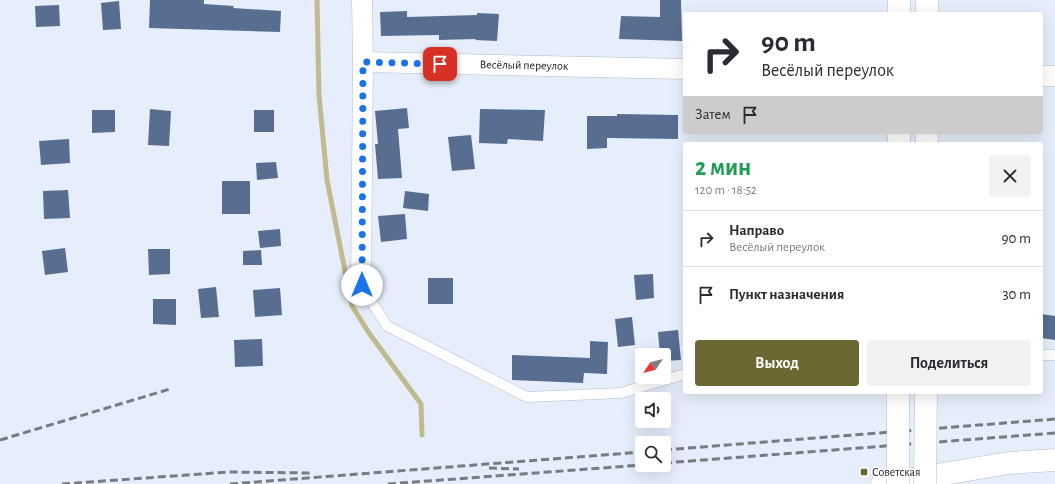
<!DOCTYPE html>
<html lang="ru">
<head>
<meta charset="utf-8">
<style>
	body { margin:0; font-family:"Alegreya Sans",sans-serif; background:#f2f2f3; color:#2b2b33; height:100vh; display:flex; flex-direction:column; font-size:15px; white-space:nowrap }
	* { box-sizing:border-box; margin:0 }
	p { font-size:13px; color:#7c7c81 }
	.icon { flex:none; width:22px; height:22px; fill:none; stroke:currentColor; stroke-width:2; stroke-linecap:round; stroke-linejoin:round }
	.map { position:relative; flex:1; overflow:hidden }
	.side { position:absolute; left:683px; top:142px; width:360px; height:252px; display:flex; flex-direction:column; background:#fff; border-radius:4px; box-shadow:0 4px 16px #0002 }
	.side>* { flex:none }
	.top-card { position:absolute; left:683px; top:12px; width:360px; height:122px; border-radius:4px; box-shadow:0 4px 16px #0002; background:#fff; color:#2b2b33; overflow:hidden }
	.needle { width:26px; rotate:235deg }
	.tools { position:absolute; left:635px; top:348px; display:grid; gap:8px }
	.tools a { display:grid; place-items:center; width:36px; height:36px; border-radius:4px; background:#fff; box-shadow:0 4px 16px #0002; font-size:20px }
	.pin { position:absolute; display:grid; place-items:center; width:34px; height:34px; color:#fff; margin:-17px; border-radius:8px; box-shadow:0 2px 6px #0006 }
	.me { position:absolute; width:44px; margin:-22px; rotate:0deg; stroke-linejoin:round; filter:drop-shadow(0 0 3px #0008) }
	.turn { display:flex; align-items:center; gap:14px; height:84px; padding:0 12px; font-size:18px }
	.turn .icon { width:52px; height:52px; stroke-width:2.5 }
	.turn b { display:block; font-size:28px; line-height:34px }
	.then { display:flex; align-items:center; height:38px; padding:0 12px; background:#0003; gap:8px; font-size:15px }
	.round { display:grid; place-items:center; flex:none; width:42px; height:42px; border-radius:4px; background:#f2f2f3 }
	.summary { display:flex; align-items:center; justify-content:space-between; height:68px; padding:0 12px }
	h1 { font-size:24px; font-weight:700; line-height:30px; color:#1e9e55 }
	.action { display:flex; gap:8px; margin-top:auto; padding:8px 12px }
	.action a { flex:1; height:46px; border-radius:4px; background:#6c6632; color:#fff; font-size:16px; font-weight:700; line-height:46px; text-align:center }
	.action a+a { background:#f2f2f3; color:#2b2b33 }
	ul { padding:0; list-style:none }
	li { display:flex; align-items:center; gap:12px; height:56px; padding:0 12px; border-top:1px solid #e1e1e2 }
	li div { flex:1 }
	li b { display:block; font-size:15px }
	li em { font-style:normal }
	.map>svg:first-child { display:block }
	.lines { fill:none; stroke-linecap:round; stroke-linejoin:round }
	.stream { stroke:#c0bb8e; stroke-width:5 }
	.building { fill:#576e90 }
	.lane-casing { stroke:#b5bdc9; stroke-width:11 }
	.street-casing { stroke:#b5bdc9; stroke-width:21 }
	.secondary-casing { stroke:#b5bdc9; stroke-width:23 }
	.lane { stroke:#fff; stroke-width:10 }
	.street { stroke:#fff; stroke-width:20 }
	.secondary { stroke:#fff; stroke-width:22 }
	.rail { stroke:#777c84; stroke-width:3; stroke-dasharray:8 4; stroke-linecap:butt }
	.secondary-bridge-casing { stroke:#b5bdc9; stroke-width:23; stroke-linecap:butt }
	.secondary-bridge { stroke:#fff; stroke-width:22 }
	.route { stroke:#1a73e8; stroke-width:7; stroke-dasharray:0 12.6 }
	.poi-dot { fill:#6c6632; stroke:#fff; stroke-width:1.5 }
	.labels { text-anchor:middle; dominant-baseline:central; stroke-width:3; stroke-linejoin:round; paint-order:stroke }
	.street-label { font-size:12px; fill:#202328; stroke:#fff }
	.poi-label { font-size:12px; fill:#202328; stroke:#fff; text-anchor:start }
</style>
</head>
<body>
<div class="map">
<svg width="1055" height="484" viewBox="0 0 1055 484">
	<rect width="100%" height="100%" fill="#e6eefb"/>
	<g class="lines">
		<polyline class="stream" points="317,0 319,95 327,180 352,306 369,333 421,404 422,435"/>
	</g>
	<g class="building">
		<polygon points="150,0 204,0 204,4 234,6 233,8 281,11 280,32 149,28"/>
		<polygon points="660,0 681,0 682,41 619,39 621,16 660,17"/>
		<polygon points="119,1 121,29 103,30 101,3"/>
		<polygon points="59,5 60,26 36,27 35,6"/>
		<polygon points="407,11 407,17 477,15 477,13 499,14 497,41 475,40 476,39 439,40 439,35 381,36 380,12"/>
		<polygon points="407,108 409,128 398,129 402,178 378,179 375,144 378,144 375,111"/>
		<polygon points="150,109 171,111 169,146 148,145"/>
		<polygon points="480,109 545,110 543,141 508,139 507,144 479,143"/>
		<polygon points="92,110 115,110 115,132 92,133"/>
		<rect x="254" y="110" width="20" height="22"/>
		<polygon points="617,114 678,115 678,139 607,138 607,148 587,149 587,116 617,116"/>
		<polygon points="471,135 475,169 452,171 448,137"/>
		<polygon points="69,139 70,163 41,165 39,141"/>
		<polygon points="276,162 278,178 257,180 256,163"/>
		<rect x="222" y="181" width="28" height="33"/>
		<polygon points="68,190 70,218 44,219 43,191"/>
		<polygon points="405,191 429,194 428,211 403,208"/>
		<polygon points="405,214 407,239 381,242 378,216"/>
		<polygon points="280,229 281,246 260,248 258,231"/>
		<polygon points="65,248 68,272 45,275 42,251"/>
		<polygon points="148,249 170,249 170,274 149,275"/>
		<polygon points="261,250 262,265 243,265 243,251"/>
		<polygon points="653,274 654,298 636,300 634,275"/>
		<rect x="428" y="278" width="25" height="26"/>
		<polygon points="216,287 219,317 201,318 198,289"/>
		<polygon points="280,288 282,315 255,317 253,290"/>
		<polygon points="153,299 176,299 176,325 153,324"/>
		<polygon points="1041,314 1055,316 1055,340 1041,338"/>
		<polygon points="632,317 635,345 618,347 615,319"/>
		<polygon points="678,330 681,360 664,361 664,355 660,355 658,332"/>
		<polygon points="262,339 263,366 235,367 234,340"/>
		<polygon points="590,341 608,342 607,374 584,373 583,383 512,380 512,355 590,358"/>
	</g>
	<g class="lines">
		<g class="lane-casing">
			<g id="lane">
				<polyline points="361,285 387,326 527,397 621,393 685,374"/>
				<polyline points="1041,355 1055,355"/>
			</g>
		</g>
		<g class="street-casing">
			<g id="street">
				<polyline points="363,62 685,69"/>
				<polyline points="1041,76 1055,76"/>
				<polyline points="361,285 363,62 362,0"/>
			</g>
		</g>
		<g class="secondary-casing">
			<g id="secondary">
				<polyline points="899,14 899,0"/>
				<polyline points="927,14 927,0"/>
				<polyline points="899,144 899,132"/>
				<polyline points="927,144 927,132"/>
				<polyline points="882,484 1009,463 1055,460"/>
			</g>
		</g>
		<use href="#lane" class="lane"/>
		<use href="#street" class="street"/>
		<use href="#secondary" class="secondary"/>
		<g class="rail">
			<polyline points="0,440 170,389"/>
			<polyline points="664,450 1055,419"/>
			<polyline points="664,463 1055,433"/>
			<polyline points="489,468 519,469"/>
			<polyline points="62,484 229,472 311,473"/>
			<polyline points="230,484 642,452"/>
			<polyline points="388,484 642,465"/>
		</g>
		<g class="secondary-bridge-casing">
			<g id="secondary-bridge">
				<polyline points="898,484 898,392"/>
				<polyline points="925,484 926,392"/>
			</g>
		</g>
		<use href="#secondary-bridge" class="secondary-bridge"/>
	</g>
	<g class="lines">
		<polyline class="route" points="362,285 363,62 440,64"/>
	</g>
	<rect class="poi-dot" x="860" y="468" width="8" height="8" rx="2"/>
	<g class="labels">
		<g class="street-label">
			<text transform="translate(524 65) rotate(1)">Весёлый переулок</text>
		</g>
		<g class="poi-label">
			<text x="872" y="472">Советская</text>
		</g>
	</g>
</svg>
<div class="tools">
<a><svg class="needle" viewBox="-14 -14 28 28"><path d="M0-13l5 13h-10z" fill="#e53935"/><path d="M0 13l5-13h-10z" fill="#7c7c81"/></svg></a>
<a><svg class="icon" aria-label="sound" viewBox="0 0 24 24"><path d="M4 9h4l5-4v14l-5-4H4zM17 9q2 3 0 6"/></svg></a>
<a><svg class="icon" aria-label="search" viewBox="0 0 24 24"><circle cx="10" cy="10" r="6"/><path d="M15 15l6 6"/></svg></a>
</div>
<div class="pin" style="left:440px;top:64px;background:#d93025"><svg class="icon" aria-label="arrive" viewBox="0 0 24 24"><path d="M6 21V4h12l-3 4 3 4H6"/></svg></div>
<svg class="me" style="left:362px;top:285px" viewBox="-20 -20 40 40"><circle r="19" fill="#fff"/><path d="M0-13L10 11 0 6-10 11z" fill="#1a73e8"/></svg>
<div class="top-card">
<div class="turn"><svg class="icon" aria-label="right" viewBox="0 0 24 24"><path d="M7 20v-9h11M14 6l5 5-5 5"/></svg><div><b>90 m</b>Весёлый переулок</div></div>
<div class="then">Затем<svg class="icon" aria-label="arrive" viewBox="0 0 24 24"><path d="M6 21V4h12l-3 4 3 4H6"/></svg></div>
</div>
<section class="side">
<div class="summary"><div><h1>2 мин</h1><p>120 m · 18:52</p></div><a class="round"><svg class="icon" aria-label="close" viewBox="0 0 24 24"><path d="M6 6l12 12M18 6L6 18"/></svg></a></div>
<ul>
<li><svg class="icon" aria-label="right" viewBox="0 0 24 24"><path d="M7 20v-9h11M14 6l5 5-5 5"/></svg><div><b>Направо</b><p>Весёлый переулок</p></div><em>90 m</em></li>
<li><svg class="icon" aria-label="arrive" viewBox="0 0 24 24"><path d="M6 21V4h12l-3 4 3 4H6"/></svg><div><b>Пункт назначения</b></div><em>30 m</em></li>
</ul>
<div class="action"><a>Выход</a><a>Поделиться</a></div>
</section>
</div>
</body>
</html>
